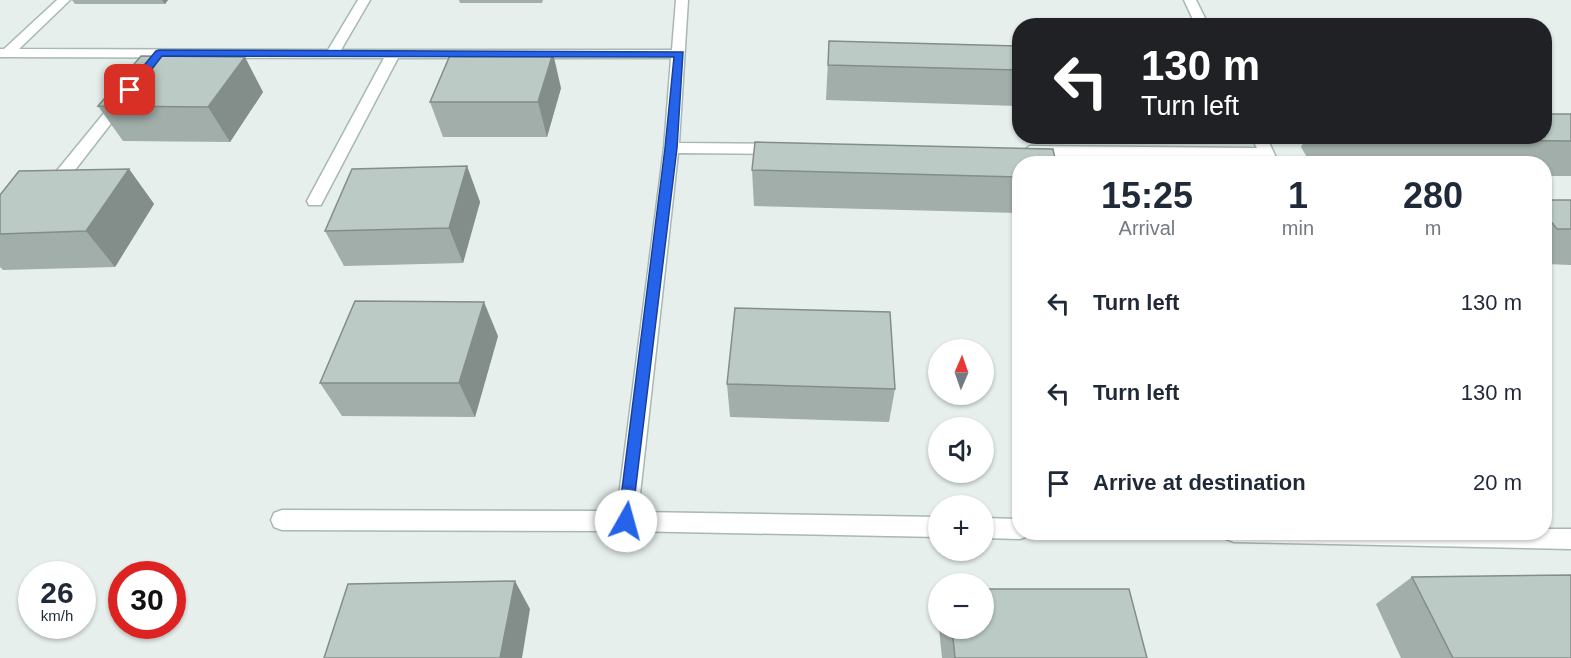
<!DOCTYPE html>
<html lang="en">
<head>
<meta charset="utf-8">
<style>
	body { margin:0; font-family:Helvetica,sans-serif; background:#f2f2f3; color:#1f2937; height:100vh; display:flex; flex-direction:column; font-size:22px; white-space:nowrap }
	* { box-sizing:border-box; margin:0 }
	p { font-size:20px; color:#747a83 }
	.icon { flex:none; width:33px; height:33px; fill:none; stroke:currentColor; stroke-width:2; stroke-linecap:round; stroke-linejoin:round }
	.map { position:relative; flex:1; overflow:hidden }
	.details { position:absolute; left:1012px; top:156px; width:540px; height:384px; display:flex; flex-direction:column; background:#fff; border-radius:24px; box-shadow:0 2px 4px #0004 }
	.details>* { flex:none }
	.hud { position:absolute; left:1012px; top:18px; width:540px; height:126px; border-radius:24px; box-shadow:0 2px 4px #0004; background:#202124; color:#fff; overflow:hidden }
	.needle { width:39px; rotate:2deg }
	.buttons { position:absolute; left:928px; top:339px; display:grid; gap:12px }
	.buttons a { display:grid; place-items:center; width:66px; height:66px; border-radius:50%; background:#fff; box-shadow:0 2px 4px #0004; font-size:30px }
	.speed { position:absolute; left:18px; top:561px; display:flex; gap:12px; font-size:30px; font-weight:700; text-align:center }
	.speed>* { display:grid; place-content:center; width:78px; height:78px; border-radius:50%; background:#fff; box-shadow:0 2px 4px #0004; line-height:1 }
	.speed small { font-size:15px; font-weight:400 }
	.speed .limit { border:9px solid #d22; background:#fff; color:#111 }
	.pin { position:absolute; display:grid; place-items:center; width:51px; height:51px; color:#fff; margin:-26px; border-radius:12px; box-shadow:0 3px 9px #0006 }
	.me { position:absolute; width:66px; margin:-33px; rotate:7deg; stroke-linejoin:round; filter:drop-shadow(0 0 4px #0008) }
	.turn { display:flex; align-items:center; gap:21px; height:126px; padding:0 30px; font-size:27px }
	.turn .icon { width:78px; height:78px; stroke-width:2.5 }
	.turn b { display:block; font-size:42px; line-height:51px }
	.eta { display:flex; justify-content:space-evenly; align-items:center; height:102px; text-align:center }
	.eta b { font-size:36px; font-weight:600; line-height:42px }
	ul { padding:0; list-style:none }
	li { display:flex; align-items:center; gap:18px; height:90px; padding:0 30px }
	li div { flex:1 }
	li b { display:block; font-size:22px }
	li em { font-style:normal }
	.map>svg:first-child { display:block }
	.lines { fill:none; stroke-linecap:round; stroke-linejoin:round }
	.street-casing { stroke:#a8b8b2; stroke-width:3 }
	.street { fill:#fff; fill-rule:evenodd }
	.wall { fill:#a1aea9 }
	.shaded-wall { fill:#838d89 }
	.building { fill:#bbcac4; stroke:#838d89; stroke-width:1.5 }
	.route { fill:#2563eb; stroke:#184099; stroke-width:1.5 }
</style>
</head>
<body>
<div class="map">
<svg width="1571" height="658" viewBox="0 0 1571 658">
	<rect width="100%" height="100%" fill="#e6efeb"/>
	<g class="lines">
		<g class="street-casing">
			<g id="street">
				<polygon points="57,0 70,0 19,49 328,50 358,0 370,0 341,50 672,50 676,0 688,0 679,143 777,144 784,149 777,154 678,153 638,512 939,517 939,537 626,531 282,530 274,527 271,520 274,513 282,510 617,511 664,148 671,58 398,58 323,201 321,205 309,205 307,201 384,58 0,57 0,49 4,49"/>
				<polygon points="1184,0 1196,0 1209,26 1196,26"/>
				<polygon points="123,95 130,99 58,192 46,192 44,188 46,184 118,96"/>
				<polygon points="1251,136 1266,136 1279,164 1265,164 1262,158 1030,156 1023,151 1030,146 1257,148"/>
				<polygon points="984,518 1020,519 1020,532 1029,532 1028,536 1020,539 984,538"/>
				<polygon points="1545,529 1571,529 1571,549 1234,542 1226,539 1223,532 1545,532"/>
			</g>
		</g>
		<use href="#street" class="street"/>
	</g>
	<g class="wall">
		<polygon points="72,0 168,0 165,4 75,4"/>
		<polygon points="459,0 543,0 542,3 460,3"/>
		<polygon points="829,41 1020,46 1020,106 826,100"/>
		<polygon points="561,88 547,137 443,137 430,102"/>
		<polygon points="263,92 230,142 123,141 98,106"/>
		<polygon points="1571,114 1571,176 1545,176 1545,164 1311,164 1301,147 1307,136 1545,136"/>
		<polygon points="1020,164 1020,213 754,206 752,170"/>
		<polygon points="467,166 480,202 463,263 344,266 325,231"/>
		<polygon points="129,169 154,204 115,267 3,270 0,267 0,195"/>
		<polygon points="1545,200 1571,200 1571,265 1545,264"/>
		<polygon points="498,336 475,417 342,416 320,383"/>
		<polygon points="727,384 895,389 889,422 730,417"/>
		<polygon points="1412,577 1571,658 1401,658 1376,604"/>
		<polygon points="939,611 939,628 938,616"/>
		<polygon points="939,628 984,628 1147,658 942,658"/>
	</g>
	<g class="shaded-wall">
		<polygon points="162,0 168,0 165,4"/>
		<polygon points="553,53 561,88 547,137 538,102"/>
		<polygon points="245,57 263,92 230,142 208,107"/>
		<polygon points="467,166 480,202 463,263 449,228"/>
		<polygon points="129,169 154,204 115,267 86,231"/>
		<polygon points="484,302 498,336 475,417 459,383"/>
		<polygon points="515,581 530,609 522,658 500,658"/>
	</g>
	<g class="building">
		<polygon points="829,41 1020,46 1020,70 828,65"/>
		<polygon points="451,53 553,53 538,102 430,102"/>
		<polygon points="141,56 245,57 208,107 98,106"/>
		<polygon points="1545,114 1571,114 1571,141 1338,139 1337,136 1545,136"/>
		<polygon points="755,142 1053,149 1056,164 1020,164 1020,177 752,170"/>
		<polygon points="467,166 449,228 325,231 352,169"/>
		<polygon points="129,169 86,231 0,234 0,195 19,171"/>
		<polygon points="1545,200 1571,200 1571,229 1557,229 1545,214"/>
		<polygon points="355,301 484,302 459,383 320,383"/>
		<polygon points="735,308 890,312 895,389 727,384"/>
		<polygon points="1545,378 1550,387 1545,387"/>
		<polygon points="1571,575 1571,658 1453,658 1412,577"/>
		<polygon points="515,581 500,658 324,658 348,584"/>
		<polygon points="984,589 1129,589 1147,658 955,658 952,628 984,628"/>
	</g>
	<polygon class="route" points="159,50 683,52 677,148 631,526 626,529 620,526 618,521 665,148 674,57 162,56 134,92 126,92 126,87 156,51"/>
</svg>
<div class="buttons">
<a><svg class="needle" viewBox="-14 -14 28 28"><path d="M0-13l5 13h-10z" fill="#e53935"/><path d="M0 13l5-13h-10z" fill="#747a83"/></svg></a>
<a><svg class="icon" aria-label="sound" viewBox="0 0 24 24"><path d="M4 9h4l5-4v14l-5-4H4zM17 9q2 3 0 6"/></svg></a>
<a>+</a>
<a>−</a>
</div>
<div class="speed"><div>26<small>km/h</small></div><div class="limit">30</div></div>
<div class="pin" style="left:130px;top:90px;background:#d93025"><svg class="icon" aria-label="arrive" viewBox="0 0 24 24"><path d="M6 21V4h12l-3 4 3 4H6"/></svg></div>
<svg class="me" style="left:626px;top:521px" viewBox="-20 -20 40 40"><circle r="19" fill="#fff"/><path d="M0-13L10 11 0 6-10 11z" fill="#2563eb"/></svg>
<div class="hud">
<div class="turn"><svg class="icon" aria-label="left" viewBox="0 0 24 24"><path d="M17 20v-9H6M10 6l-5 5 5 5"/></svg><div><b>130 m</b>Turn left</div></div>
</div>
<section class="details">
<div class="eta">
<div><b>15:25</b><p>Arrival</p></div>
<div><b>1</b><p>min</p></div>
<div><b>280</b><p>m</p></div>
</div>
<ul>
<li><svg class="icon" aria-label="left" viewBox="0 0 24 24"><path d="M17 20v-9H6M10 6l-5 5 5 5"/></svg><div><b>Turn left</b></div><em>130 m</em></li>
<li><svg class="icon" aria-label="left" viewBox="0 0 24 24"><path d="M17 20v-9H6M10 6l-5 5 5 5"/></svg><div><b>Turn left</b></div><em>130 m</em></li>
<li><svg class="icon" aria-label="arrive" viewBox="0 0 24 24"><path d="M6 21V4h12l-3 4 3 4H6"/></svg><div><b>Arrive at destination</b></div><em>20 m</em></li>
</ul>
</section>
</div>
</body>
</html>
